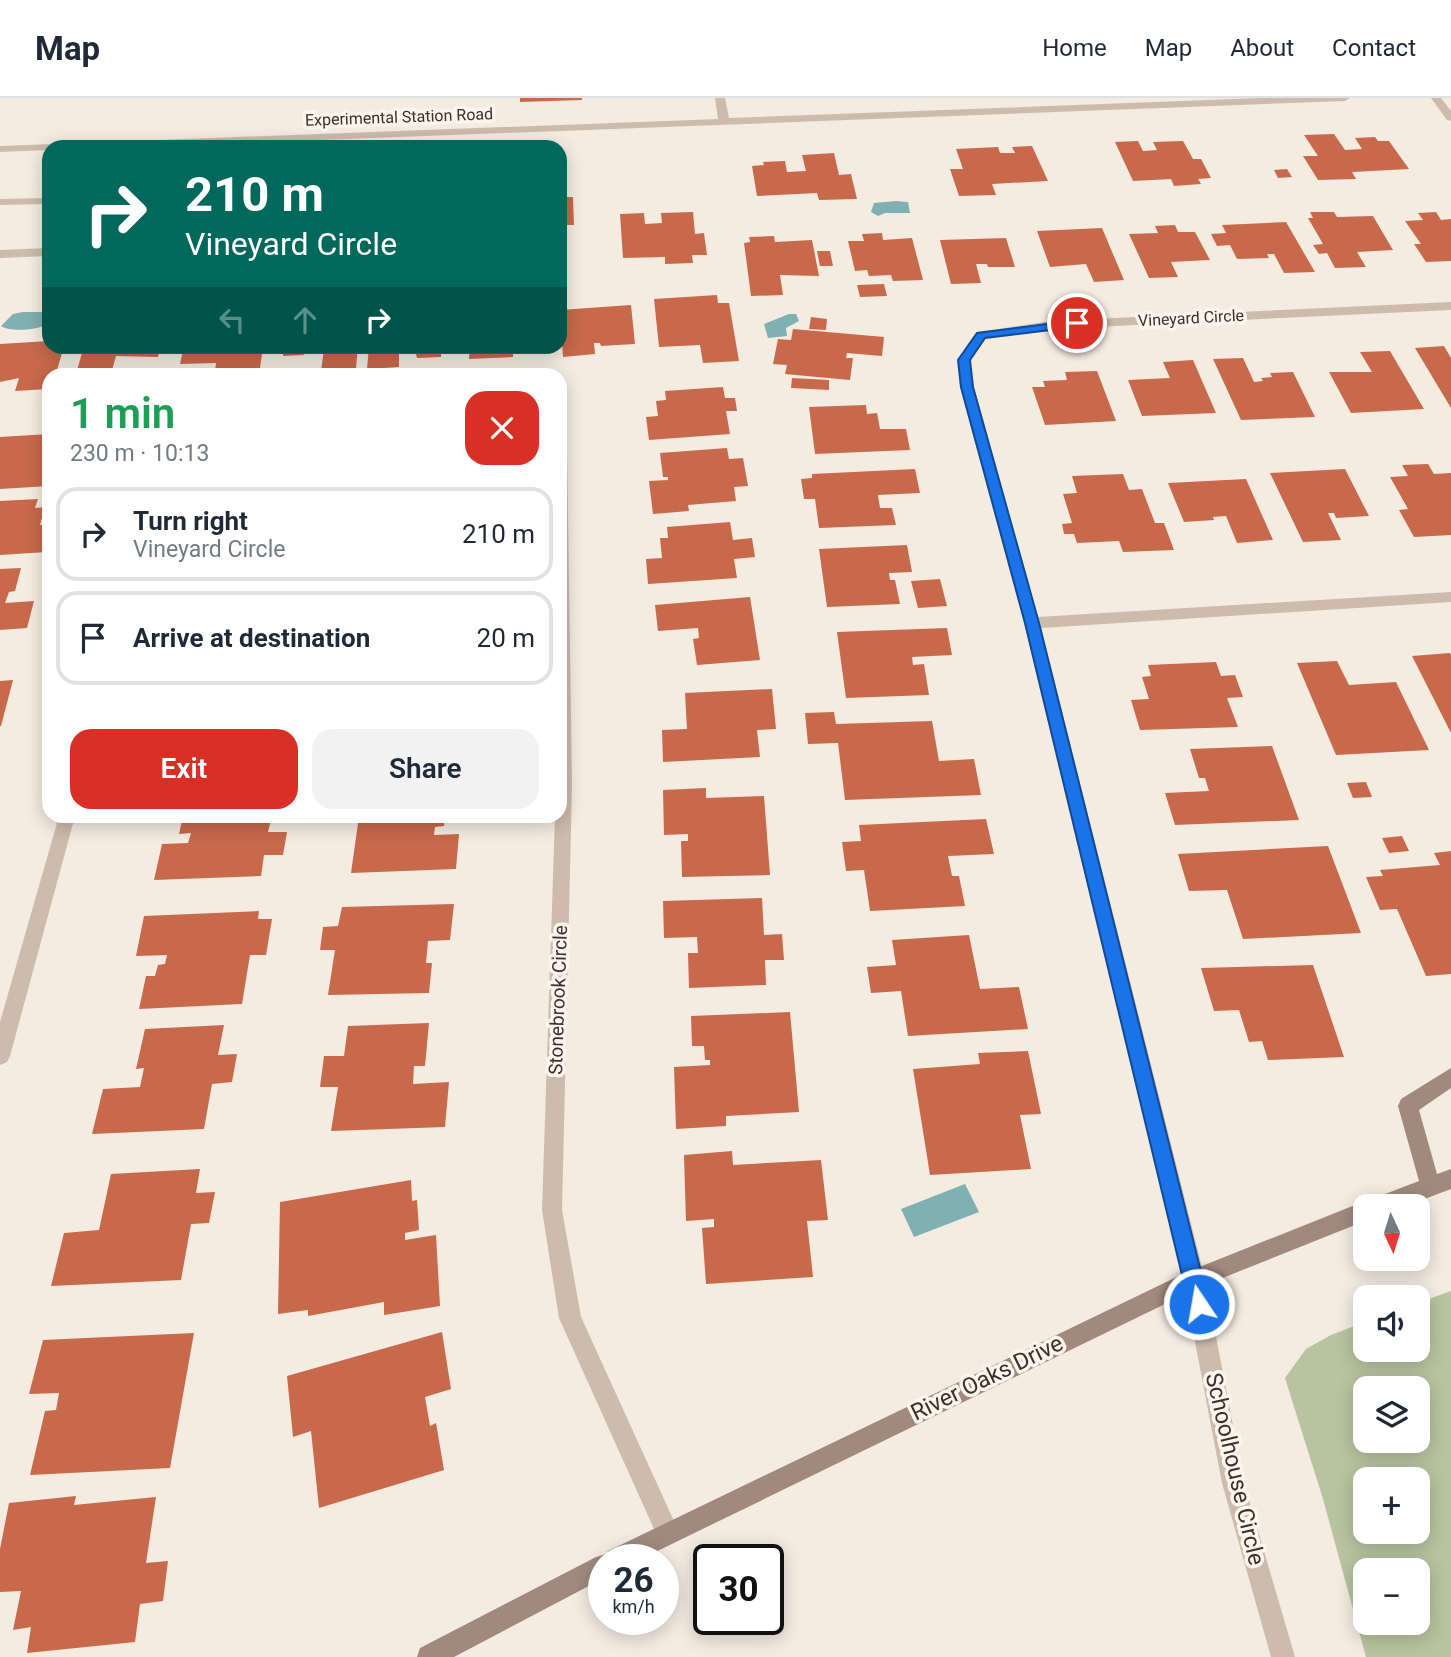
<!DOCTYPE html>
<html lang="en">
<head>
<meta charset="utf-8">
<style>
	body { margin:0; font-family:Roboto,sans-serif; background:#f2f2f3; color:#1f2937; height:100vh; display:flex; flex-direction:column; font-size:26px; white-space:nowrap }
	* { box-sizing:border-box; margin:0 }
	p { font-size:23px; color:#747a83 }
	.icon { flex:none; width:38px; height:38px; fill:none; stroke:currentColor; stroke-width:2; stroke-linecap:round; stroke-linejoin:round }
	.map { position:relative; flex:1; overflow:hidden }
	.sheet { position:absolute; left:42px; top:270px; width:525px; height:455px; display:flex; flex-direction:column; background:#fff; border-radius:21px; box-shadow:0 4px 18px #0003 }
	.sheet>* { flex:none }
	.top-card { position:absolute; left:42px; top:42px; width:525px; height:214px; border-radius:21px; box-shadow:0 4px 18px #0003; background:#00695c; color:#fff; overflow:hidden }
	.needle { width:46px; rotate:176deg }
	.buttons { position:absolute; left:1353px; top:1096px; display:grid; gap:14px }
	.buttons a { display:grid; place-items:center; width:77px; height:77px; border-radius:14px; background:#fff; box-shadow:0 4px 18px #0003; font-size:35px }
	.speed { position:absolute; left:588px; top:1446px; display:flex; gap:14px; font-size:35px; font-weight:700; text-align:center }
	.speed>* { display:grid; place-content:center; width:91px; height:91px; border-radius:50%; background:#fff; box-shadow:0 4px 18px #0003; line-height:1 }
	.speed small { font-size:18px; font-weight:400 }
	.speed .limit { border:4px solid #111; border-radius:10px; background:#fff; color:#111 }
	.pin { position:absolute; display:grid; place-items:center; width:60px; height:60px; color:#fff; margin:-30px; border:4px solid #fff; border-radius:50%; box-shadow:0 2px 7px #0007 }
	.me { position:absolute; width:77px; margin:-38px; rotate:348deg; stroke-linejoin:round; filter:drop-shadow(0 0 5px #0008) }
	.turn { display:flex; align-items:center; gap:24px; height:147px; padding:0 28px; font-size:32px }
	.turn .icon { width:91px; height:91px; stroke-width:2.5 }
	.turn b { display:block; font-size:49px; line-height:60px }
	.lanes { display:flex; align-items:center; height:66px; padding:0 28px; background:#0003; justify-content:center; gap:35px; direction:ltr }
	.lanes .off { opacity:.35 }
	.round { display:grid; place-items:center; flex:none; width:74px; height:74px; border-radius:21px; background:#f2f2f3 }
	.headline { display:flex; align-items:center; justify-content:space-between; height:119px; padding:0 28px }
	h1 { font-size:42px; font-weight:600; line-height:52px; color:#1e9e55 }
	.action { display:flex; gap:14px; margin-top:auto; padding:14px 28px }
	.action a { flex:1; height:80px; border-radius:21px; background:#d93025; color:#fff; font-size:28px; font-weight:600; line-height:80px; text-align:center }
	.action a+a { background:#f2f2f3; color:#1f2937 }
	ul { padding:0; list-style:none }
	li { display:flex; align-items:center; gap:21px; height:94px; margin:0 14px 10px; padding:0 14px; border:4px solid #e0e1e3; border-radius:21px }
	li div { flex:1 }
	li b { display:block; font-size:26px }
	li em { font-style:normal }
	header { display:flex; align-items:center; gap:42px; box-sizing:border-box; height:98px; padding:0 35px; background:#fff; border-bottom:2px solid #e0e1e3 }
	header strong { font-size:33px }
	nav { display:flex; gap:38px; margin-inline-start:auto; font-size:24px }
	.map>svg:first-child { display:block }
	.green { fill:#b8c4a0; fill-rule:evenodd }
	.water { fill:#7fb0b2 }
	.building { fill:#c8694b }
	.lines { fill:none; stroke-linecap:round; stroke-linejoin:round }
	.lane { fill:#cdbbac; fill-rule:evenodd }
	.street { fill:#cdbbac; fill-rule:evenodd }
	.secondary { fill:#a18a7d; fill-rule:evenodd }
	.route { fill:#1a73e8; stroke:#114b97; stroke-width:2 }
	.labels { text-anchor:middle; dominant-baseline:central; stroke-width:7; stroke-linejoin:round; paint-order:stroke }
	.far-street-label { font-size:16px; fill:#3b302b; stroke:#fbf5ee }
	.street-label { font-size:19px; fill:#3b302b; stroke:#fbf5ee }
	.near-street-label { font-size:23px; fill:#3b302b; stroke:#fbf5ee }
</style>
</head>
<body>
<header>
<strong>Map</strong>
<nav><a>Home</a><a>Map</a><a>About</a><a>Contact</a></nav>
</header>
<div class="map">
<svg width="1451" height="1559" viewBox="0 0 1451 1559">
	<rect width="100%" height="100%" fill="#f4ebe1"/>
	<path class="green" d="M1451,1193V1559H1366L1323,1401L1285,1280L1306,1251L1331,1237L1365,1224V1251H1418V1205ZM1365,1290H1418V1342H1365ZM1365,1381H1418V1433H1365ZM1365,1472H1418V1524H1365Z"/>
	<g class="water">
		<polygon points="896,103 908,104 910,115 885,115 878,118 871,114 874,105"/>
		<path d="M23,214H45L49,218L44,228C32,232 11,234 1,228L13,216Z"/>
		<polygon points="789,216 796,216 799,223 786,230 787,238 768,240 764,226"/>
		<polygon points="965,1086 979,1114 914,1139 901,1111"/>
	</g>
	<g class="building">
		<polygon points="520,0 582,0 582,2 520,4"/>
		<polygon points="1334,36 1345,52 1362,51 1355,40 1375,39 1378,43 1389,43 1409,71 1352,74 1356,81 1318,82 1303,58 1318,58 1304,37"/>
		<polygon points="1138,43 1143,53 1157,52 1153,44 1183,43 1193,61 1201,61 1211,80 1198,81 1201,86 1174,88 1171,81 1133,83 1115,44"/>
		<polygon points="1032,48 1048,83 992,86 996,97 959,98 950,71 963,71 956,51 998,49 1000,55 1015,55 1012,49"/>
		<polygon points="834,55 839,77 851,76 857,101 819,102 817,95 757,98 752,68 764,67 763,64 785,63 787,74 806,73 802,57"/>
		<polygon points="1287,71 1292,79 1278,80 1274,72"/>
		<polygon points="560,99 573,99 574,127 560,127"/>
		<polygon points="693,114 695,136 704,135 707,157 692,157 693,165 665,166 665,159 623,160 620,116 644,115 645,126 662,125 661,115"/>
		<polygon points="1310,114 1334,114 1337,119 1373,118 1393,152 1357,154 1366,169 1335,170 1327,155 1319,156 1313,147 1323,146 1308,120 1313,120"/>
		<polygon points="1436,114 1441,122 1451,121 1451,163 1426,164 1414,146 1421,146 1405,123 1423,122 1418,115"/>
		<polygon points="1286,124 1315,174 1284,175 1274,156 1267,156 1269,160 1237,161 1230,147 1217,148 1211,136 1226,135 1222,127"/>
		<polygon points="1175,127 1178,134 1195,134 1210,162 1171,164 1178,179 1149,180 1129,136 1158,135 1155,128"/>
		<polygon points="1102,130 1124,182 1094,184 1086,166 1050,169 1037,133"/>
		<polygon points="882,135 883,142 912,140 923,182 893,183 891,177 869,178 867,172 855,173 848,143 864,143 862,136"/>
		<polygon points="774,138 775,144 812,142 819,178 780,177 783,197 751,198 744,145 750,144 749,139"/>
		<polygon points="1006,140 1015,169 988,169 987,166 976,166 981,185 951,186 940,142"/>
		<polygon points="817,153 830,153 833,168 820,168"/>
		<polygon points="884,186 887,198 860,199 857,187"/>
		<polygon points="717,197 718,205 729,205 739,263 703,265 700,247 659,249 654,201"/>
		<polygon points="631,207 635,246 601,248 600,245 594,245 595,256 563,259 560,212"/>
		<polygon points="811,219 827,221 826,232 809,231"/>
		<polygon points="793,231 884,239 882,258 847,255 846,260 853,260 850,282 785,276 787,267 773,266 778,241 791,242"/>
		<polygon points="49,243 49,248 64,248 56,276 49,276 49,291 15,293 19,280 0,284 0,246"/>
		<polygon points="84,248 160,248 158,259 116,258 111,276 76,276"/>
		<polygon points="184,248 255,249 263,249 260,270 215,273 216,265 180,266"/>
		<polygon points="284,248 358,248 356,270 321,273 324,251 312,252 303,257 283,258"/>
		<polygon points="369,248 441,248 441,259 417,260 416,256 399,255 399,269 367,271"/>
		<polygon points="470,248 513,248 513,259 469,261"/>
		<polygon points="1444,248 1451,260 1451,310 1415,250"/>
		<polygon points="1390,253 1424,311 1351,315 1329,274 1372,274 1360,254"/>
		<polygon points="1243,260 1254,284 1263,283 1261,280 1272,279 1270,275 1293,274 1315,319 1241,322 1213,261"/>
		<polygon points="1193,262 1216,315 1142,318 1128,282 1170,280 1163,264"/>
		<polygon points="1097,273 1116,323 1045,327 1032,289 1045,289 1043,283 1067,282 1065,274"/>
		<polygon points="792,280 829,282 829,292 791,290"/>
		<polygon points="723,289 725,300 735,300 737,313 726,313 730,336 649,342 646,319 658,318 656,303 666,302 665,293"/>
		<polygon points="866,307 867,316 877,315 880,331 906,331 910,352 815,356 809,309"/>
		<polygon points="49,336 49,349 42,366 49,365 49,388 0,391 0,339"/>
		<polygon points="727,350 729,361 743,360 748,388 734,389 736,403 688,407 689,413 653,416 649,383 668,382 668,379 663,379 660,355"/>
		<polygon points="1428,366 1434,376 1451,375 1451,437 1414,439 1399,412 1408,411 1390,379 1408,378 1402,367"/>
		<polygon points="915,371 920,395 878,397 880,410 892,410 896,427 819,430 815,401 804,401 801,381 812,380 812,376"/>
		<polygon points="1345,371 1369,418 1336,420 1334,415 1328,415 1341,442 1303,444 1270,375"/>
		<polygon points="1123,376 1129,392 1142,391 1155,425 1164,425 1174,452 1123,454 1119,443 1077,445 1074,436 1064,436 1062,426 1072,425 1063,396 1077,395 1072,378"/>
		<polygon points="1246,381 1273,442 1237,445 1226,418 1213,419 1214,422 1184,424 1168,385"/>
		<polygon points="38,401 35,410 45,409 40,427 49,427 47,454 0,457 0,403"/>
		<polygon points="730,424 733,442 752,440 755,459 734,461 737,480 648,486 646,461 662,460 660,440 668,440 667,429"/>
		<polygon points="907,447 912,474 889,475 890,482 895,482 900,506 827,509 819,451"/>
		<polygon points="21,470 15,493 9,494 5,505 34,503 27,530 0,532 0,471"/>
		<polygon points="940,481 947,508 918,510 911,483"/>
		<polygon points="750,499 760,562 697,567 693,541 699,540 698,530 658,533 655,507"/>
		<polygon points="947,530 952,557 912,559 913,567 924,566 929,597 846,600 837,534"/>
		<polygon points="1450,555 1451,557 1451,635 1412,558"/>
		<polygon points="1337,563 1349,587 1396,584 1429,652 1336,657 1297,565"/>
		<polygon points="1216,564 1221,578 1235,577 1243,599 1227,600 1238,629 1140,632 1131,602 1149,601 1142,579 1151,578 1148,567"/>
		<polygon points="13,582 1,628 0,628 0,583"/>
		<polygon points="772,591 776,631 757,632 760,659 663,664 662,632 687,631 685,595"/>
		<polygon points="834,614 836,626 932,623 939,663 974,661 981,697 845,702 838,645 808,646 805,615"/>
		<polygon points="1272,648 1299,722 1175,727 1165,695 1209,693 1205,680 1199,680 1190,651"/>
		<polygon points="1366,684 1372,699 1353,700 1347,685"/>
		<polygon points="706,690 706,700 764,698 770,777 682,779 681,743 688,743 688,736 664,737 663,692"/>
		<polygon points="183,718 272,718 268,734 287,734 283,757 264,757 261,778 154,782 162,746 188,745 191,735 179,736"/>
		<polygon points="359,718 445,718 444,728 435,729 434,737 459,736 456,771 351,775"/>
		<polygon points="986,721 994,756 948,758 952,778 959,778 965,808 870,813 864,772 846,773 842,744 861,743 859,727"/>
		<polygon points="1402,738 1409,753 1389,755 1382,740"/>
		<polygon points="1328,748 1361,835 1243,841 1227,792 1189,793 1178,756"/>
		<polygon points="1451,753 1451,876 1426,878 1397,811 1380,812 1366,779 1383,778 1380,772 1440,767 1434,755"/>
		<polygon points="762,800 764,837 782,836 784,862 765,862 766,887 689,890 688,855 698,855 697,839 664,840 663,803"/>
		<polygon points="454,806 450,842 428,843 426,865 432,865 429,895 328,897 335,852 320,852 323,829 338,828 342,809"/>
		<polygon points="259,813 258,821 272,821 266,857 250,857 242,906 139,911 146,878 155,878 158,867 165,866 167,857 136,858 144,818"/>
		<polygon points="969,837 980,891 1019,889 1028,931 908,938 901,893 871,895 867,869 896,867 892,842"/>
		<polygon points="1313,867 1344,959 1268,962 1262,943 1249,944 1239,912 1214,913 1201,870"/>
		<polygon points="790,914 799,1014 726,1018 726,1028 676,1031 674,969 710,967 710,962 705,962 704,948 692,948 691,918"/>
		<polygon points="429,925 425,968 414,968 413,986 449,984 445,1029 331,1033 338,989 320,989 324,958 344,958 348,928"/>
		<polygon points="224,927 218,957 237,956 232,984 212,986 204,1031 92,1036 103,991 140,989 144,970 136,971 145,931"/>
		<polygon points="1028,953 1041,1016 1020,1017 1031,1071 930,1077 913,971 980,966 978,955"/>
		<polygon points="732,1053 733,1067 821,1062 828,1122 807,1123 813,1179 706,1186 702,1130 714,1129 714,1121 686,1123 684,1057"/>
		<polygon points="200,1071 196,1095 215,1094 209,1125 191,1126 181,1182 51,1188 64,1135 99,1132 111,1076"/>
		<polygon points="411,1082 412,1103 417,1102 419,1132 405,1135 405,1142 436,1137 440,1208 384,1217 384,1204 308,1218 308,1212 278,1216 280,1104"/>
		<polygon points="442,1234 451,1291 425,1299 430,1328 436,1325 444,1372 319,1410 311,1333 293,1339 287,1278"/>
		<polygon points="194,1235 170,1370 30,1377 45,1313 56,1312 59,1295 29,1296 43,1242"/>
		<polygon points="76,1398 74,1407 156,1399 146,1465 168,1463 163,1503 140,1506 135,1544 27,1555 31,1529 13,1532 21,1493 0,1494 0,1451 9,1405"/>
	</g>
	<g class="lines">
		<g class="lane">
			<polygon points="49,100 49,106 0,107 0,101"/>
			<polygon points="49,150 49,158 0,160 0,152"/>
		</g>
		<g class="street">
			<polygon points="715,0 725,0 729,20 1261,0 1350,0 1345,3 139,49 49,49 49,52 0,54 0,48 718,21"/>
			<polygon points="1431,0 1441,0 1451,13 1451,23 1447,22"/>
			<polygon points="1451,204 1451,212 1051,231 986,240 970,262 974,289 1038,519 1451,494 1451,504 1041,530 1205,1181 1244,1385 1295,1559 1271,1559 1222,1385 1183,1181 1024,525 960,289 958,262 978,234 1051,223"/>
			<polygon points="560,343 567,348 572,687 562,1112 581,1219 679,1434 675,1442 667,1446 659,1442 559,1220 542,1112 555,718 560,718"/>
			<polygon points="59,718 75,718 10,958 7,964 0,967 0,924"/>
		</g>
		<polygon class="secondary" points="1451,970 1451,990 1419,1012 1437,1076 1451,1071 1451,1091 1406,1108 1365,1108 1365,1123 1200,1189 641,1461 604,1461 604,1480 454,1559 417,1559 420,1550 596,1459 606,1456 608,1453 1187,1174 1365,1103 1370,1105 1372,1101 1419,1083 1398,1008 1401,1001"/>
	</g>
	<polygon class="route" points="1077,222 1082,223 1082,228 985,240 970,262 973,289 1039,525 1209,1206 1206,1213 1199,1216 1192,1213 1189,1206 1025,525 961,289 958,262 977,235"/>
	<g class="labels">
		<g class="far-street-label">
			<text transform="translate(399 19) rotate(-2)">Experimental Station Road</text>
			<text transform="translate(1191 220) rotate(-3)">Vineyard Circle</text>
		</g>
		<g class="street-label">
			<text transform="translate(558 902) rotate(-88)">Stonebrook Circle</text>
		</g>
		<g class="near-street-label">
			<text transform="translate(987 1280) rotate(-26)">River Oaks Drive</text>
			<text transform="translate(1235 1371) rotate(77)">Schoolhouse Circle</text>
		</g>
	</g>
</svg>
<div class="buttons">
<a><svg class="needle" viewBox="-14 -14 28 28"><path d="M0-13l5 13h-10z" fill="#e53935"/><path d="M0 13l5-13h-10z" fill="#747a83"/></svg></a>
<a><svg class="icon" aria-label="sound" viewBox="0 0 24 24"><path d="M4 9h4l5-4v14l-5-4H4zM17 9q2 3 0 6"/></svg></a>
<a><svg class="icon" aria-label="layers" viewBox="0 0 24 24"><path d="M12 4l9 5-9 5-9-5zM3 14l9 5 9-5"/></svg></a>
<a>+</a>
<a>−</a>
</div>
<div class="speed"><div>26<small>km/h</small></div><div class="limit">30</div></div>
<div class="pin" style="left:1077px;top:225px;background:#d93025"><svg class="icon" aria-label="arrive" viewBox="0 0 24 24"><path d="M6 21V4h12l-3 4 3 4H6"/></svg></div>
<svg class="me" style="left:1199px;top:1206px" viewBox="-20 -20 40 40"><circle r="17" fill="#1a73e8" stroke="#fff" stroke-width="3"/><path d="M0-11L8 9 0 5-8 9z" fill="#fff"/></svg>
<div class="top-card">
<div class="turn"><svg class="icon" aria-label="right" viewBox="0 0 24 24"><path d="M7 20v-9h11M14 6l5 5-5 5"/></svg><div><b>210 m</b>Vineyard Circle</div></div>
<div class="lanes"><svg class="icon off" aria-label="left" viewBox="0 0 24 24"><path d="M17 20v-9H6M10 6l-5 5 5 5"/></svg><svg class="icon off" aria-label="ahead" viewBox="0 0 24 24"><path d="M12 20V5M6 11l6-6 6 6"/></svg><svg class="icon" aria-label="right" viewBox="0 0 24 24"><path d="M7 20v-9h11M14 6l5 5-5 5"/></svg></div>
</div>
<section class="sheet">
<div class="headline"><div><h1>1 min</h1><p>230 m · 10:13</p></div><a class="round" style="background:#d93025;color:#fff"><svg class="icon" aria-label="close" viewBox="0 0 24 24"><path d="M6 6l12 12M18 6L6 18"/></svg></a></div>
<ul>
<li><svg class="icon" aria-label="right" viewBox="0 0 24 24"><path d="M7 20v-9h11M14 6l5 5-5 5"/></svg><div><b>Turn right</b><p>Vineyard Circle</p></div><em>210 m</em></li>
<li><svg class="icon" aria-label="arrive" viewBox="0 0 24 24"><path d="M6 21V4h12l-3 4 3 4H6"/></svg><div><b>Arrive at destination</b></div><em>20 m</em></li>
</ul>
<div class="action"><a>Exit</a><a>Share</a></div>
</section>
</div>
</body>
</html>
